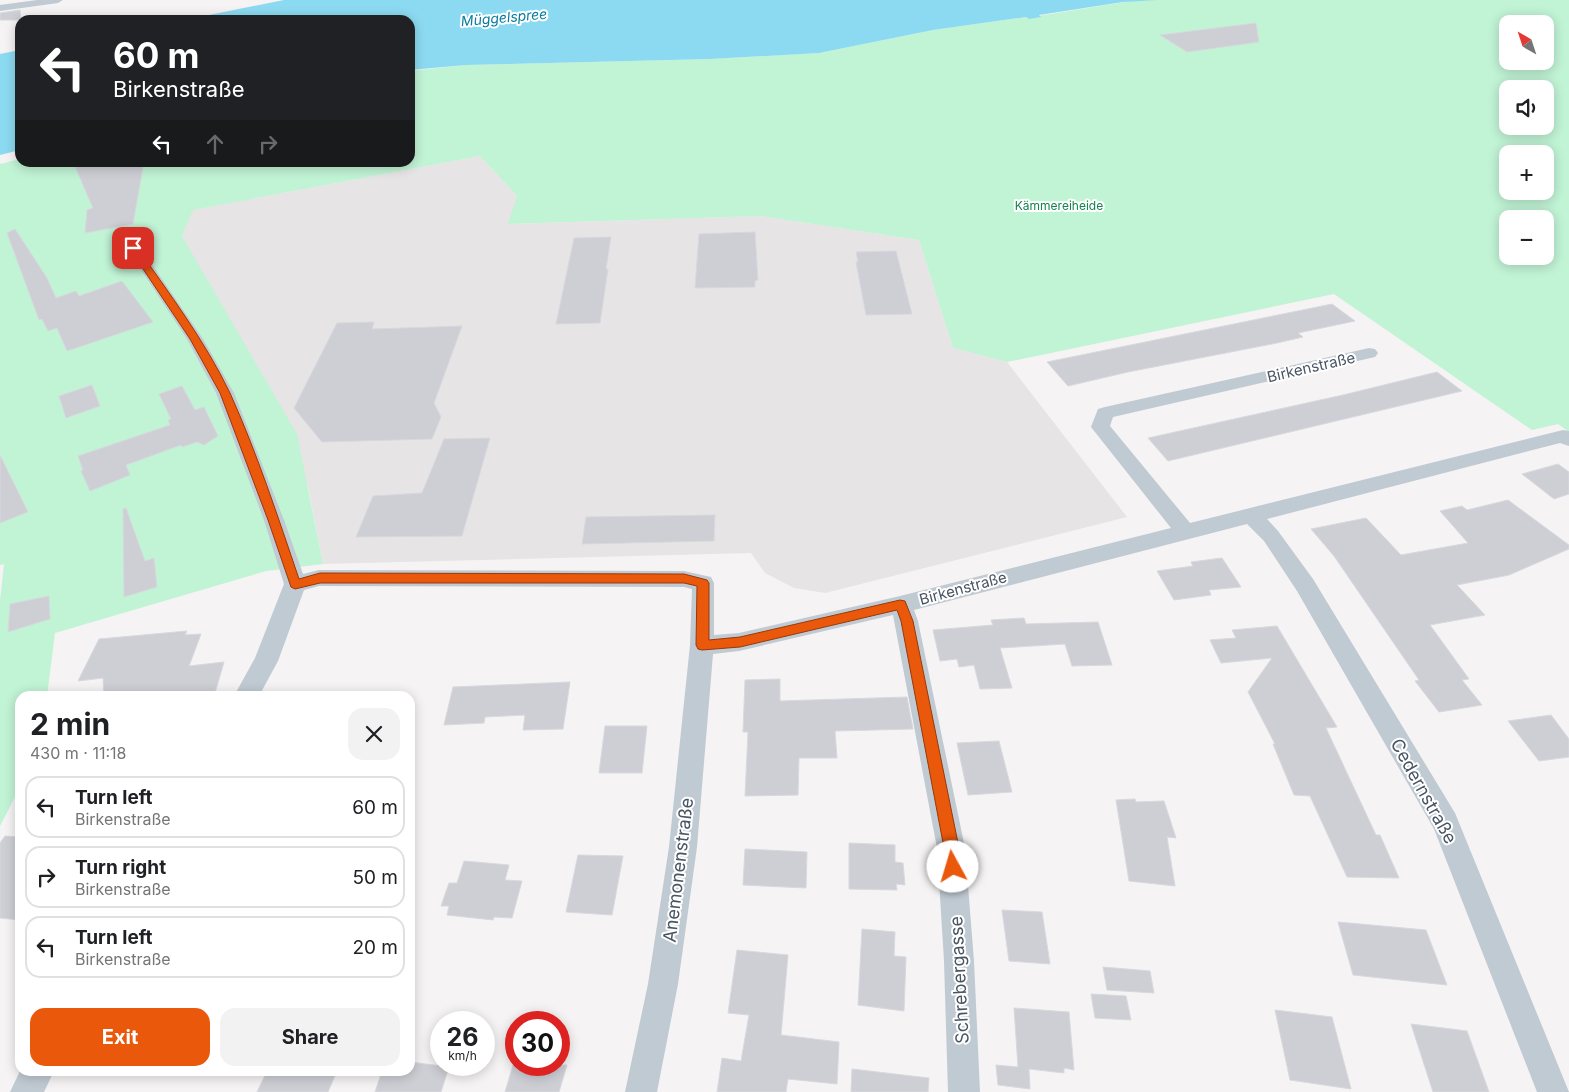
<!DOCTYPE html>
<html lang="en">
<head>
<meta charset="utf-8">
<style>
	body { margin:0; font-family:Inter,sans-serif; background:#f2f2f2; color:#202124; height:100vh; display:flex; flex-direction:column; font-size:19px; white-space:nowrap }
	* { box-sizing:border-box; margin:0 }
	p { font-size:16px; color:#757577 }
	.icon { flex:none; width:28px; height:28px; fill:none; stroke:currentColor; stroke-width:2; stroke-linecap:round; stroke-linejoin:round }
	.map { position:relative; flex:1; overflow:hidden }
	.sheet { position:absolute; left:15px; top:691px; width:400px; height:385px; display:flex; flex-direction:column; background:#fff; border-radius:15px; box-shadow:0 2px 12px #0003 }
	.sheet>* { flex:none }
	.top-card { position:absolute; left:15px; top:15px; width:400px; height:152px; border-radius:15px; box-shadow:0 2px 12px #0003; background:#202124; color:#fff; overflow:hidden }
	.needle { width:32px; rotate:321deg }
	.fabs { position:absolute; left:1499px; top:15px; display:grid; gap:10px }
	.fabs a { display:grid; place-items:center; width:55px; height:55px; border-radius:10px; background:#fff; box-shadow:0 2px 12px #0003; font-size:25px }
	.speed { position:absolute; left:430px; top:1011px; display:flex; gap:10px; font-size:25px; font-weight:700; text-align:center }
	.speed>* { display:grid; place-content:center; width:65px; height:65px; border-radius:50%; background:#fff; box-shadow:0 2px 12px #0003; line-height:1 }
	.speed small { font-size:12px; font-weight:400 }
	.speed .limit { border:8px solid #d22; background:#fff; color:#111 }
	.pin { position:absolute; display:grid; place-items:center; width:42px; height:42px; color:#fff; margin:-21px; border-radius:10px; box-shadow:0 2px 8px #0006 }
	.me { position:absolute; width:55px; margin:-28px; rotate:354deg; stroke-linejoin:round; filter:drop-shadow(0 0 4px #0008) }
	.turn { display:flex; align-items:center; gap:18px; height:105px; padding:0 15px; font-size:22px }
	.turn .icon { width:65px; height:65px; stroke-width:2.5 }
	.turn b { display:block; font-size:35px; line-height:42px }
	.lanes { display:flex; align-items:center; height:48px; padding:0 15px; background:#0003; justify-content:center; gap:25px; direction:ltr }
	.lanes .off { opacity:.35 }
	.round { display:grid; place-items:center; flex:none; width:52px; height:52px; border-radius:15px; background:#f2f2f2 }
	.summary { display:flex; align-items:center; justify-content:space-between; height:85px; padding:0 15px }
	h1 { font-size:30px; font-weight:700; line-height:38px }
	.button { display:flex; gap:10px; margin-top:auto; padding:10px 15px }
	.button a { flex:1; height:58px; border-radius:15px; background:#ea580c; color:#fff; font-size:20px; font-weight:700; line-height:58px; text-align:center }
	.button a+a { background:#f2f2f2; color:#202124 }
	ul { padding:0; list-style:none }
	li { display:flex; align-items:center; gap:15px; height:62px; margin:0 10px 8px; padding:0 5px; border:2px solid #e0e0e0; border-radius:15px }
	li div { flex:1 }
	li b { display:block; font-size:19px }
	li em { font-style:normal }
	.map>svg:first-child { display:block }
	.education { fill:#e6e4e5 }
	.green { fill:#c1f3d5; fill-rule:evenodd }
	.water { fill:#8cdaf1 }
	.building { fill:#cdcfd5; stroke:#d7d9de }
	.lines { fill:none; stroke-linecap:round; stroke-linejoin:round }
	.street { fill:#c0cad2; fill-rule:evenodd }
	.route { fill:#ea580c; stroke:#983908 }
	.labels { text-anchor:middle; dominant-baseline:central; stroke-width:4; stroke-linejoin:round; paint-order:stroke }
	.far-park-label { font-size:12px; fill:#13844e; stroke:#fff }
	.far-water-label { font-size:14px; font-style:italic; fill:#077ca0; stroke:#fff }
	.street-label { font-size:15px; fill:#495562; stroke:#fff }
	.near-street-label { font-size:18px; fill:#495562; stroke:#fff }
</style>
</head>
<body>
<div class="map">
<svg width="1569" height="1092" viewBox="0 0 1569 1092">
	<rect width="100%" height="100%" fill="#f5f3f3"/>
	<polygon class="education" points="480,156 517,196 509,224 760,216 919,240 953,348 1007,362 1127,517 825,593 794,588 765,573 751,553 323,564 308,487 182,236 192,210"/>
	<path class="green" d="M1159,0H1569V432L1558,424L1532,430L1334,294L1007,362L953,348L919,240L760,216L508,224L517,196L480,156L193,210L182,236L297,434L323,564L266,571L55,633L47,696H20V787L0,826V601L4,564L0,565V164L20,159V162H410V71L466,65L710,59L819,53L933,30L1026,17L1029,19L1040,17L1038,16L1131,1ZM1508,24H1545V61H1508ZM1508,89H1545V126H1508ZM1508,154H1545V191H1508ZM1508,219H1545V256H1508Z"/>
	<g class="water">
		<polygon points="284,0 1159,0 1123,2 1039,15 1041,17 1029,19 1026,17 933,30 819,53 710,59 466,65 410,70 410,20 184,20"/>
		<polygon points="20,50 20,150 0,155 0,54"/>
	</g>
	<g class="building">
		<polygon points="20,10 21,20 0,20 0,13"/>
		<polygon points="1256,23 1259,42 1187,52 1160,35"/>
		<polygon points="73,162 144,162 133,224 85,233 87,210 93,208"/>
		<polygon points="15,229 47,278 56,298 76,291 79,296 122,281 153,322 67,351 57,328 48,331 42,319 39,320 7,233"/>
		<polygon points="755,232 758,280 755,281 755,287 695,288 699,234"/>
		<polygon points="611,237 606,269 608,269 600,323 556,324 574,238"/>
		<polygon points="896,251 912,314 866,315 856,262 858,262 856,252"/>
		<polygon points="1332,304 1355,321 1298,333 1303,337 1277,343 1128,372 1068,386 1047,362"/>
		<polygon points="374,322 372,329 462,326 434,403 441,417 432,439 322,442 294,408 337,323"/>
		<polygon points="1437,372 1462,391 1168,461 1148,438 1343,395"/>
		<polygon points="92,385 100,406 66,418 59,396"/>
		<polygon points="182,386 195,410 204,407 218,436 204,445 197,442 182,447 181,445 126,465 130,475 90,491 81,471 83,470 78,456 170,425 168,420 171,419 159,394"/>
		<polygon points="490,438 462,536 356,537 373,496 422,493 444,439"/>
		<polygon points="0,455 28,512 0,523"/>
		<polygon points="1558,464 1569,472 1569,494 1554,499 1522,474"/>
		<polygon points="1508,500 1569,545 1569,549 1509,575 1457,585 1485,615 1430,625 1469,679 1462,680 1482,705 1439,712 1415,681 1419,680 1334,556 1311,529 1366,518 1401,555 1468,543 1440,511 1462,506 1467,510"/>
		<polygon points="126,508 145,561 154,558 157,587 124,597 123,509"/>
		<polygon points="715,515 714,541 582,544 586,517"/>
		<polygon points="1222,558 1241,587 1209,590 1211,595 1174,600 1157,571 1193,566 1191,562"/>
		<polygon points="49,596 50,619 8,632 10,604"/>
		<polygon points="1024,618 1026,624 1098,622 1112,665 1072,666 1065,644 1000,648 1012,688 980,689 974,665 959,667 957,659 940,661 933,630 993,625 991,620"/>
		<polygon points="1277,626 1337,727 1326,728 1376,835 1380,835 1399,878 1347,877 1310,796 1294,795 1273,744 1275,744 1248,692 1272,658 1221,663 1210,640 1236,638 1232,630"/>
		<polygon points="187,631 185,635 201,634 189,666 224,662 215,693 182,696 104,696 103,678 78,681 99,639"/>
		<polygon points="780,679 780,701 907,697 913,729 835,731 837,758 799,758 798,795 745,796 748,732 743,732 745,680"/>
		<polygon points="570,682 563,729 523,730 525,715 485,717 484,723 444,725 453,687"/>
		<polygon points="1551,715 1569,739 1569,757 1539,761 1508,721"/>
		<polygon points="605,726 647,726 642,773 599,773"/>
		<polygon points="999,741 1012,792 968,795 957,743"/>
		<polygon points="1135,799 1136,802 1164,801 1176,838 1167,837 1175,886 1129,881 1116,800"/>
		<polygon points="5,836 20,837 20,920 0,918 0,843"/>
		<polygon points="849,843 895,845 895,862 903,863 905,885 896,884 897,890 849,889"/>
		<polygon points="745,849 807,852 806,888 743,885"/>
		<polygon points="578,855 623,856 612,915 566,912"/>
		<polygon points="464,861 509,865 505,880 522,881 512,918 494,917 493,920 447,915 449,906 441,906 449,883 457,883"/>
		<polygon points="1002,910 1042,912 1050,964 1009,961"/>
		<polygon points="1338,922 1426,930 1447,985 1353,975"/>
		<polygon points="862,929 895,932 894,956 906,957 904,1011 858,1005"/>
		<polygon points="737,950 788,955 781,1035 839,1042 837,1084 788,1079 786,1092 717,1092 722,1058 741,1061 749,1015 728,1013"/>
		<polygon points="1103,967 1150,971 1154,993 1107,990"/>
		<polygon points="1091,994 1126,996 1131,1020 1095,1018"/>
		<polygon points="1014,1008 1069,1012 1074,1070 1064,1068 1064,1073 1029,1069 1030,1089 998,1085 996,1065 1018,1067"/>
		<polygon points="1275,1010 1332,1017 1351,1089 1290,1080"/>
		<polygon points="1411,1024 1467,1031 1489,1092 1433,1092"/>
		<polygon points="410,1062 449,1067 441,1092 375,1092 382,1071 410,1071"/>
		<polygon points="513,1065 567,1065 559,1092 505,1092"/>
		<polygon points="852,1069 929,1078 928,1092 851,1092"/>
		<polygon points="267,1071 337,1071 328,1092 257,1092"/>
	</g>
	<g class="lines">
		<g class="street">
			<polygon points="37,0 63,0 58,3 0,11 0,5"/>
			<polygon points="133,243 138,244 203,339 234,393 284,520 303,574 319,570 684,571 711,577 714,583 714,635 739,633 900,596 1171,528 1091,427 1098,409 1105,407 1369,348 1375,349 1378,353 1375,357 1113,417 1110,426 1190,523 1563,430 1569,431 1569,446 1560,443 1267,519 1278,531 1313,579 1455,813 1569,1092 1537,1092 1434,829 1297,591 1264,541 1247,524 914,610 918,621 965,848 974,961 980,1092 948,1092 944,961 937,848 893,615 739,651 713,654 697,847 678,984 657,1092 625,1092 648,984 669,847 690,645 692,589 684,587 319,586 304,590 278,661 259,696 234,696 255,658 284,584 264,520 216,393 187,339 126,247 128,244"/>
			<polygon points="20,1071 54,1071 44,1092 10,1092"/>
		</g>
	</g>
	<path class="route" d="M130,246H136C169,293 205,341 230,393C257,453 278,517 299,579L320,573L684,574L707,580L709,583V640L740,637L900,600L905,601L913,621L959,848L960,867L958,872L953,874L947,872L944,848L901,621L897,610L740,647L702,650L698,649L696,645L697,586L684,583H320L295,589L291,587L268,520L220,393L190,339L129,248Z"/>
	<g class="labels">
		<g class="far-park-label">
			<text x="1059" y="205">Kämmereiheide</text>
		</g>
		<g class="far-water-label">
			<text transform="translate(504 17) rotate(-5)">Müggelspree</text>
		</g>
		<g class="street-label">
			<text transform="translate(1311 367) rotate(-13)">Birkenstraße</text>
			<text transform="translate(963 588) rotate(-15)">Birkenstraße</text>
		</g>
		<g class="near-street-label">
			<text transform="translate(1424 791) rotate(61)">Cedernstraße</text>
			<text transform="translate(678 870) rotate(-83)">Anemonenstraße</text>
			<text transform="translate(959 980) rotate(-93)">Schrebergasse</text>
		</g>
	</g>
</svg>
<div class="fabs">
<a><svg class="needle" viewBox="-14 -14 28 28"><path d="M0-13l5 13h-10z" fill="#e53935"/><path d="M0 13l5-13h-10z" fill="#757577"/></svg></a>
<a><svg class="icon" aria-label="sound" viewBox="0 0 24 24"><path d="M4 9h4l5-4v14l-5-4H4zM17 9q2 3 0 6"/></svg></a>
<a>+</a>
<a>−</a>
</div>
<div class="speed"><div>26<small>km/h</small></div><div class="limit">30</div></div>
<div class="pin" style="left:133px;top:248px;background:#d93025"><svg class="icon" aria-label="arrive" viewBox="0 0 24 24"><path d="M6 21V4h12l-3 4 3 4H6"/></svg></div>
<svg class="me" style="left:953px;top:867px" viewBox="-20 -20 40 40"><circle r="19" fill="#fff"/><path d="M0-13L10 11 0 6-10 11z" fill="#ea580c"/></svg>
<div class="top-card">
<div class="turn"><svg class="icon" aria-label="left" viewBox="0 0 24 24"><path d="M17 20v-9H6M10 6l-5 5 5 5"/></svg><div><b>60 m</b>Birkenstraße</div></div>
<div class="lanes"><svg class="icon" aria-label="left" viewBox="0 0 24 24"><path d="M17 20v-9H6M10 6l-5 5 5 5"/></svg><svg class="icon off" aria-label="ahead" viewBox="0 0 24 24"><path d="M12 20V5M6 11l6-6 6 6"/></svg><svg class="icon off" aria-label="right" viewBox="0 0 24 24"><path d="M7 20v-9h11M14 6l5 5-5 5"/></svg></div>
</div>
<section class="sheet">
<div class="summary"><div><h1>2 min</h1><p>430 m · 11:18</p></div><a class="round"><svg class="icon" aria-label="close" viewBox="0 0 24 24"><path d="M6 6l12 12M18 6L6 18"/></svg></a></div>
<ul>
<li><svg class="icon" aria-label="left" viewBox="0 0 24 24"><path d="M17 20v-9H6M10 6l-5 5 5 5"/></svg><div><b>Turn left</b><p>Birkenstraße</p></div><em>60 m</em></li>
<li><svg class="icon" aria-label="right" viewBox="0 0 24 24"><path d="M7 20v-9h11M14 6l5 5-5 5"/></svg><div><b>Turn right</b><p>Birkenstraße</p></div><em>50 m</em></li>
<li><svg class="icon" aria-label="left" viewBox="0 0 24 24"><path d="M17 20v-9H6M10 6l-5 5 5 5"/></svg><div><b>Turn left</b><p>Birkenstraße</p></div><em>20 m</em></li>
</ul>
<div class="button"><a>Exit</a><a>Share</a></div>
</section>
</div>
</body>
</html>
